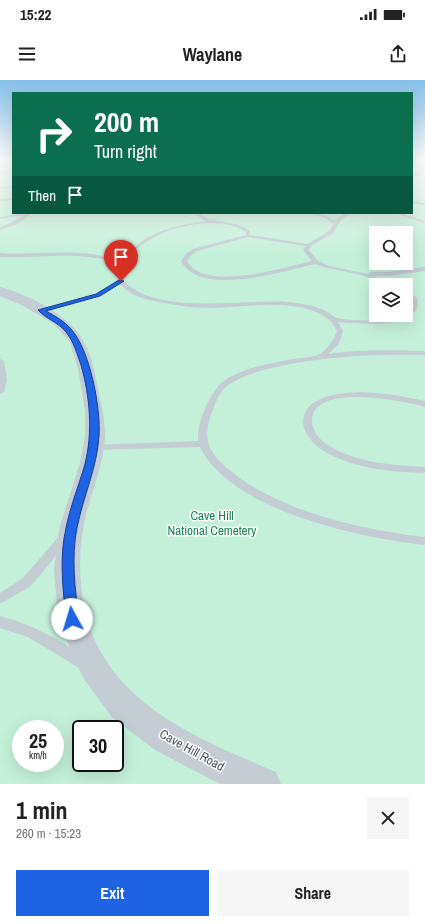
<!DOCTYPE html>
<html lang="en">
<head>
<meta charset="utf-8">
<style>
	body { margin:0; font-family:"Archivo Narrow",sans-serif; background:#f6f6f6; color:#222; height:100vh; display:flex; flex-direction:column; font-size:15px; white-space:nowrap }
	* { box-sizing:border-box; margin:0 }
	p { font-size:13px; color:#767676 }
	.icon { flex:none; width:22px; height:22px; fill:none; stroke:currentColor; stroke-width:2; stroke-linecap:round; stroke-linejoin:round }
	.map { position:relative; height:704px; overflow:hidden }
	.panel { display:flex; flex-direction:column; background:#fff; flex:1 }
	.panel>* { flex:none }
	.banner { position:absolute; left:12px; top:12px; width:401px; height:122px; border-radius:0px; box-shadow:0 4px 16px #0002; background:#0b6e4f; color:#fff; overflow:hidden }
	.controls { position:absolute; left:369px; top:146px; display:grid; gap:8px }
	.controls a { display:grid; place-items:center; width:44px; height:44px; border-radius:0px; background:#fff; box-shadow:0 4px 16px #0002; font-size:20px }
	.speed { position:absolute; left:12px; top:640px; display:flex; gap:8px; font-size:20px; font-weight:700; text-align:center }
	.speed>* { display:grid; place-content:center; width:52px; height:52px; border-radius:50%; background:#fff; box-shadow:0 4px 16px #0002; line-height:1 }
	.speed small { font-size:10px; font-weight:400 }
	.speed .limit { border:2px solid #111; border-radius:6px; background:#fff; color:#111 }
	.pin { position:absolute; display:grid; place-items:center; width:34px; height:34px; color:#fff; margin:-41px -17px; border-radius:50% 50% 50% 0; rotate:-45deg; box-shadow:0 0 4px #0007 }
	.pin .icon { rotate:45deg }
	.me { position:absolute; width:44px; margin:-22px; rotate:354deg; stroke-linejoin:round; filter:drop-shadow(0 0 3px #0008) }
	.turn { display:flex; align-items:center; gap:14px; height:84px; padding:0 16px; font-size:18px }
	.turn .icon { width:52px; height:52px; stroke-width:2.5 }
	.turn b { display:block; font-size:28px; line-height:34px }
	.then { display:flex; align-items:center; height:38px; padding:0 16px; background:#0003; gap:8px; font-size:15px }
	.round { display:grid; place-items:center; flex:none; width:42px; height:42px; border-radius:0px; background:#f6f6f6 }
	.overview { display:flex; align-items:center; justify-content:space-between; height:68px; padding:0 16px }
	h1 { font-size:24px; font-weight:700; line-height:30px }
	.primary-button { display:flex; gap:8px; margin-top:auto; padding:8px 16px }
	.primary-button a { flex:1; height:46px; border-radius:0px; background:#1e63e3; color:#fff; font-size:16px; font-weight:700; line-height:46px; text-align:center }
	.primary-button a+a { background:#f6f6f6; color:#222 }
	.status { display:flex; justify-content:space-between; align-items:center; height:28px; padding:0 20px; background:#fff; direction:ltr }
	.status svg { height:11px; fill:currentColor }
	header { display:flex; justify-content:space-between; align-items:center; height:52px; padding:0 16px; background:#fff; font-size:18px; font-weight:700 }
	.map>svg:first-child { display:block }
	.green { fill:#c4f0d9; fill-rule:evenodd }
	.lines { fill:none; stroke-linecap:round; stroke-linejoin:round }
	.lane { fill:#c4ccd4; fill-rule:evenodd }
	.street { fill:#c4ccd4; fill-rule:evenodd }
	.route { fill:#1e63e3; stroke:#144094 }
	.labels { text-anchor:middle; dominant-baseline:central; stroke-width:3; stroke-linejoin:round; paint-order:stroke }
	.near-park-label { font-size:13px; fill:#198357; stroke:#fff }
	.near-street-label { font-size:13px; fill:#4a5460; stroke:#fff }
</style>
</head>
<body>
<div class="status"><b>15:22</b><svg viewBox="0 0 49 12"><path d="M0 12V9h3v3zM5 12V6h3v6zM10 12V3h3v9zM15 12V0h3v12zM26 1h20v11H26zM47 4h2v5h-2z"/></svg></div>
<header><svg class="icon" aria-label="menu" viewBox="0 0 24 24"><path d="M4 6h16M4 12h16M4 18h16"/></svg>Waylane<svg class="icon" aria-label="share" viewBox="0 0 24 24"><path d="M12 15V3M7 8l5-5 5 5M5 13v7h14v-7"/></svg></header>
<div class="map">
<svg width="425" height="704" viewBox="0 0 425 704">
	<rect width="100%" height="100%" fill="#f5f3f3"/>
	<path class="green" d="M0,79H13V133H412V79H425V704H0ZM376,153H406V183H376ZM376,205H406V235H376ZM21,649H55V683H21ZM81,649H115V683H81Z"/>
	<g class="lines">
		<g class="lane">
			<polygon points="412,84 420,86 425,90 425,92 421,95 412,96 412,94 419,93 422,91 412,86"/>
			<polygon points="13,88 13,90 0,94 0,92"/>
			<polygon points="13,106 13,108 0,109 0,107"/>
			<polygon points="13,118 13,120 0,121 0,119"/>
			<polygon points="412,121 425,123 425,125 412,123"/>
			<polygon points="21,133 32,133 17,144 0,150 0,147 13,142 24,135 0,139 0,137"/>
			<path d="M193,133C200,133 204,137 210,139C224,143 238,142 250,151V155L308,164L329,151L334,144L325,138L308,133C318,133 327,135 335,141C339,136 345,133 351,133L341,140L333,153L311,166L309,170L318,181L329,186L368,194L371,192H389L425,187V191L389,196H372L394,205C382,205 373,199 361,195C346,191 330,190 315,184C284,191 200,218 181,181L186,174L193,169L246,155V152C219,132 151,148 132,175C126,183 127,191 124,201C156,236 244,219 288,222C299,223 311,225 321,229C327,231 332,236 337,238C351,241 407,244 413,229C414,226 413,222 412,220L406,215V210L417,218C425,251 354,243 338,242L343,251L339,264L328,274C360,269 393,270 425,271V275C376,274 328,276 280,286C262,290 242,295 227,306C217,314 213,330 209,341C203,365 214,378 232,392C281,432 363,450 425,457V465C361,458 231,431 200,367L90,370L88,368L90,366L93,365L198,361C197,349 201,337 206,326C210,318 214,311 219,305C235,289 272,283 294,279C300,278 314,277 318,275C328,270 333,260 337,251C334,247 332,241 328,239C299,217 247,227 212,228C196,228 180,226 164,223C147,220 132,217 120,204L100,216L39,231V229L96,214L118,200L121,185C82,169 41,179 0,177V173C41,176 83,166 123,182C140,152 174,146 206,141ZM248,157L306,166L303,170L312,181C285,187 204,213 187,181L190,176L197,171Z"/>
			<polygon points="394,133 401,133 425,141 425,143"/>
			<polygon points="0,279 4,281 7,300 4,312 0,314"/>
			<path d="M362,312C384,313 404,316 425,321V327C404,321 312,302 312,341C312,350 318,358 325,363C354,383 391,385 425,387V393C393,392 358,389 329,374C313,366 294,346 308,328C310,326 312,323 315,322C329,313 346,313 362,312Z"/>
			<polygon points="65,453 69,454 71,457 69,460 31,506 0,524 0,513 23,498 61,454"/>
			<path d="M0,536C33,544 60,561 89,578L91,583L89,588L84,589L79,588L28,557L0,548Z"/>
		</g>
		<path class="street" d="M0,207C28,214 71,236 84,262C92,276 95,293 98,308C101,323 105,339 105,355C104,388 88,418 83,449C76,492 81,542 105,579C142,638 215,666 276,692L281,704H221L214,701L155,670L112,637L84,599L79,589L58,539L54,490L59,449L80,383L85,356V331L78,289L70,262L54,244L22,225L0,216Z"/>
	</g>
	<linearGradient id="sky" x2="0" y2="1"><stop stop-color="#85c0ea"/><stop offset="0.45" stop-color="#fafafa"/><stop offset="1" stop-color="#fafafa" stop-opacity="0"/></linearGradient>
	<rect width="425" height="177" fill="url(#sky)"/>
	<path class="route" d="M119,200L124,201L100,216L46,231C55,236 64,241 71,249C90,270 101,328 99,356C97,388 83,417 77,448C71,478 75,509 79,539L77,543L72,545L68,543L66,539C63,509 59,478 66,448C70,427 79,405 85,384C93,352 90,317 81,285C77,274 74,262 66,252C58,242 46,239 38,230L96,214Z"/>
	<g class="labels">
		<g class="near-park-label">
			<text x="212" y="435">Cave Hill<tspan x="212" dy="15">National Cemetery</tspan></text>
		</g>
		<g class="near-street-label">
			<text transform="translate(192 670) rotate(29)">Cave Hill Road</text>
		</g>
	</g>
</svg>
<div class="controls">
<a><svg class="icon" aria-label="search" viewBox="0 0 24 24"><circle cx="10" cy="10" r="6"/><path d="M15 15l6 6"/></svg></a>
<a><svg class="icon" aria-label="layers" viewBox="0 0 24 24"><path d="M12 4l9 5-9 5-9-5zM3 14l9 5 9-5"/></svg></a>
</div>
<div class="speed"><div>25<small>km/h</small></div><div class="limit">30</div></div>
<div class="pin" style="left:121px;top:201px;background:#d93025"><svg class="icon" aria-label="arrive" viewBox="0 0 24 24"><path d="M6 21V4h12l-3 4 3 4H6"/></svg></div>
<svg class="me" style="left:72px;top:539px" viewBox="-20 -20 40 40"><circle r="19" fill="#fff"/><path d="M0-13L10 11 0 6-10 11z" fill="#1e63e3"/></svg>
<div class="banner">
<div class="turn"><svg class="icon" aria-label="right" viewBox="0 0 24 24"><path d="M7 20v-9h11M14 6l5 5-5 5"/></svg><div><b>200 m</b>Turn right</div></div>
<div class="then">Then<svg class="icon" aria-label="arrive" viewBox="0 0 24 24"><path d="M6 21V4h12l-3 4 3 4H6"/></svg></div>
</div>
</div>
<section class="panel">
<div class="overview"><div><h1>1 min</h1><p>260 m · 15:23</p></div><a class="round"><svg class="icon" aria-label="close" viewBox="0 0 24 24"><path d="M6 6l12 12M18 6L6 18"/></svg></a></div>
<div class="primary-button"><a>Exit</a><a>Share</a></div>
</section>
</body>
</html>
